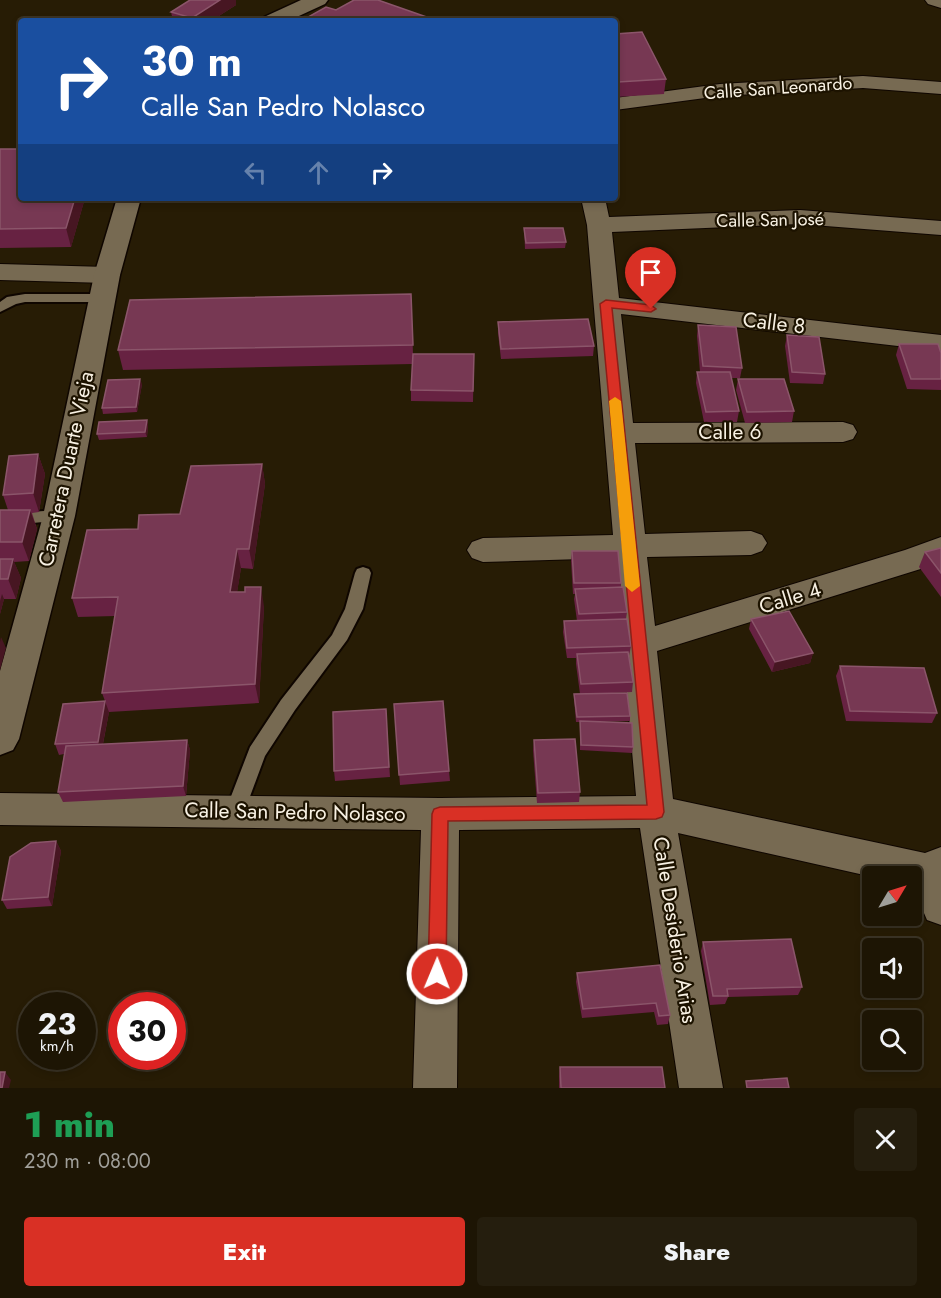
<!DOCTYPE html>
<html lang="en">
<head>
<meta charset="utf-8">
<style>
	body { margin:0; font-family:Jost,sans-serif; background:#251e0e; color:#f1f3f6; height:100vh; display:flex; flex-direction:column; font-size:22px; white-space:nowrap }
	* { box-sizing:border-box; margin:0 }
	p { font-size:20px; color:#a09f9a }
	.icon { flex:none; width:33px; height:33px; fill:none; stroke:currentColor; stroke-width:2; stroke-linecap:round; stroke-linejoin:round }
	.map { position:relative; height:1088px; overflow:hidden }
	.sheet { display:flex; flex-direction:column; background:#1d1504; flex:1 }
	.sheet>* { flex:none }
	.top-card { position:absolute; left:18px; top:18px; width:600px; height:183px; border-radius:6px; box-shadow:0 3px 9px #0003,0 0 0 2px #3b3426; background:#1a4fa0; color:#fff; overflow:hidden }
	.needle { width:39px; rotate:52deg }
	.controls { position:absolute; left:862px; top:866px; display:grid; gap:12px }
	.controls a { display:grid; place-items:center; width:60px; height:60px; border-radius:6px; background:#1d1504; box-shadow:0 3px 9px #0003,0 0 0 2px #3b3426; font-size:30px }
	.speed { position:absolute; left:18px; top:992px; display:flex; gap:12px; font-size:30px; font-weight:700; text-align:center }
	.speed>* { display:grid; place-content:center; width:78px; height:78px; border-radius:50%; background:#1d1504; box-shadow:0 3px 9px #0003,0 0 0 2px #3b3426; line-height:1 }
	.speed small { font-size:15px; font-weight:400 }
	.speed .limit { border:9px solid #d22; background:#fff; color:#111 }
	.pin { position:absolute; display:grid; place-items:center; width:51px; height:51px; color:#fff; margin:-62px -26px; border-radius:50% 50% 50% 0; rotate:-45deg; box-shadow:0 0 6px #0007 }
	.pin .icon { rotate:45deg }
	.me { position:absolute; width:66px; margin:-33px; rotate:1deg; stroke-linejoin:round; filter:drop-shadow(0 0 4px #0008) }
	.turn { display:flex; align-items:center; gap:21px; height:126px; padding:0 24px; font-size:27px }
	.turn .icon { width:78px; height:78px; stroke-width:2.5 }
	.turn b { display:block; font-size:42px; line-height:51px }
	.lanes { display:flex; align-items:center; height:57px; padding:0 24px; background:#0003; justify-content:center; gap:30px; direction:ltr }
	.lanes .off { opacity:.35 }
	.round { display:grid; place-items:center; flex:none; width:63px; height:63px; border-radius:6px; background:#251e0e }
	.overview { display:flex; align-items:center; justify-content:space-between; height:102px; padding:0 24px }
	h1 { font-size:36px; font-weight:800; line-height:45px; color:#1e9e55 }
	.primary-button { display:flex; gap:12px; margin-top:auto; padding:12px 24px }
	.primary-button a { flex:1; height:69px; border-radius:6px; background:#d93025; color:#fff; font-size:24px; font-weight:800; line-height:69px; text-align:center }
	.primary-button a+a { background:#251e0e; color:#f1f3f6 }
	.map>svg:first-child { display:block }
	.lines { fill:none; stroke-linecap:round; stroke-linejoin:round }
	.lane-casing { stroke:#0f0600; stroke-width:4 }
	.street-casing { stroke:#0f0600; stroke-width:2 }
	.secondary-casing { stroke:#0f0600; stroke-width:3 }
	.lane { fill:#776a52; fill-rule:evenodd }
	.street { fill:#776a52; fill-rule:evenodd }
	.secondary { fill:#776a52; fill-rule:evenodd }
	.wall { fill:#672242 }
	.shaded-wall { fill:#471622 }
	.building { fill:#773853; stroke:#8b556a; stroke-width:1.5 }
	.route { fill:#d93025; stroke:#8d1f18; stroke-width:1.5 }
	.slow { fill:#f59e0b }
	.labels { text-anchor:middle; dominant-baseline:central; stroke-width:4.5; stroke-linejoin:round; paint-order:stroke }
	.far-street-label { font-size:18px; fill:#f8f1e3; stroke:#1d1300 }
	.street-label { font-size:21px; fill:#f8f1e3; stroke:#1d1300 }
</style>
</head>
<body>
<div class="map">
<svg width="941" height="1088" viewBox="0 0 941 1088">
	<rect width="100%" height="100%" fill="#271c05"/>
	<g class="lines">
		<g class="lane-casing">
			<g id="lane">
				<polygon points="25,294 102,294 109,298 102,302 25,302 16,304 0,312 0,302 7,297"/>
				<polygon points="59,510 65,512 67,516 65,520 0,526 0,514"/>
				<polygon points="363,567 369,569 371,573 363,609 347,640 295,710 265,756 242,818 235,821 228,818 225,812 250,747 281,700 332,635 345,609 355,573 357,569"/>
			</g>
		</g>
		<g class="street-casing">
			<g id="street">
				<polygon points="925,0 941,0 941,8 928,4"/>
				<polygon points="863,76 941,82 941,94 863,88 720,96 615,110 615,98 720,84"/>
				<polygon points="581,198 605,198 609,217 800,210 941,221 941,235 800,224 612,232 619,298 941,335 941,351 621,314 633,423 843,422 853,425 857,432 853,439 843,442 635,443 645,534 751,531 762,535 767,543 762,551 751,555 647,557 655,626 905,550 941,537 941,562 927,567 657,651 673,799 925,853 941,847 941,925 927,920 912,885 912,876 873,877 678,833 723,1088 679,1088 640,828 459,830 457,1088 413,1088 421,830 0,825 0,793 440,798 636,796 615,558 483,562 472,558 467,550 472,542 483,538 613,535 587,225"/>
				<polygon points="0,264 107,267 116,270 120,275 116,280 107,283 0,280"/>
			</g>
		</g>
		<g class="secondary-casing">
			<g id="secondary">
				<polygon points="301,0 328,0 325,4 288,21 261,21 264,17"/>
				<polygon points="117,198 141,198 120,275 75,516 19,739 13,750 0,755 0,671 43,516 94,275"/>
			</g>
		</g>
		<use href="#lane" class="lane"/>
		<use href="#street" class="street"/>
		<use href="#secondary" class="secondary"/>
	</g>
	<g class="wall">
		<polygon points="190,0 236,0 236,5 211,21 173,21 171,12"/>
		<polygon points="615,34 666,79 664,94 616,97 615,94"/>
		<polygon points="0,149 85,198 71,247 0,248"/>
		<polygon points="524,228 566,242 565,248 525,249"/>
		<polygon points="411,294 413,354 474,354 473,402 411,401 411,390 412,364 123,370 118,350"/>
		<polygon points="498,322 594,346 593,356 501,359 498,333"/>
		<polygon points="698,325 742,368 740,378 731,378 739,411 737,422 704,422 696,383 697,372 700,372 697,336"/>
		<polygon points="787,335 825,374 823,384 790,383 785,346"/>
		<polygon points="899,344 941,353 941,390 907,389 896,355"/>
		<polygon points="738,379 794,411 792,422 745,423 736,390"/>
		<polygon points="142,384 137,412 103,414 102,408"/>
		<polygon points="147,420 148,425 147,437 99,440 97,434"/>
		<polygon points="38,454 45,474 39,512 32,513 37,529 29,561 14,562 21,578 16,599 4,599 0,614 0,510 8,510 3,495"/>
		<polygon points="262,464 265,484 253,569 241,568 237,592 264,606 259,703 109,712 103,744 187,740 190,750 186,796 63,802 58,792 64,754 59,755 55,744 105,701 102,693 115,616 78,617 72,598 138,529 180,514"/>
		<polygon points="941,548 941,597 919,567 925,552"/>
		<polygon points="572,551 621,583 621,587 627,612 626,619 631,646 629,656 633,682 632,692 593,694 630,716 630,721 595,722 633,747 632,753 580,750 580,722 576,722 574,699 574,694 580,694 576,664 576,658 567,658 563,632 564,621 577,621 574,599 575,594 573,594 571,561"/>
		<polygon points="751,619 813,653 810,663 772,672 749,629"/>
		<polygon points="840,666 937,713 932,723 846,721 836,676"/>
		<polygon points="394,704 449,771 450,781 400,785"/>
		<polygon points="386,709 390,777 335,781 334,771"/>
		<polygon points="534,740 580,792 579,802 537,803 533,750"/>
		<polygon points="56,841 61,851 52,906 7,909 2,900"/>
		<polygon points="703,942 802,987 798,995 728,997 725,1004 710,1005 701,951"/>
		<polygon points="660,965 670,1015 668,1024 657,1025 654,1012 582,1018 576,982 577,973"/>
		<polygon points="560,1067 665,1088 559,1088 559,1076"/>
	</g>
	<g class="shaded-wall">
		<polygon points="220,0 236,0 236,5 211,21 192,21 192,18"/>
		<polygon points="75,198 85,198 71,247 66,228"/>
		<polygon points="140,379 142,384 137,412 136,407"/>
		<polygon points="147,420 148,425 147,437 145,432"/>
		<polygon points="38,454 45,474 39,512 33,493"/>
		<polygon points="262,464 265,484 253,569 249,549"/>
		<polygon points="30,510 37,529 29,561 22,542"/>
		<polygon points="237,549 241,568 234,611 230,592"/>
		<polygon points="13,559 21,578 16,599 8,579"/>
		<polygon points="261,587 264,606 259,703 255,684"/>
		<polygon points="2,594 4,599 0,614 0,601"/>
		<polygon points="1,637 6,648 0,670 0,642"/>
		<polygon points="813,653 810,663 772,672 775,662"/>
		<polygon points="105,701 109,712 101,753 98,742"/>
		<polygon points="187,740 190,750 186,796 183,786"/>
		<polygon points="56,841 61,851 52,906 48,897"/>
		<polygon points="5,1072 11,1080 9,1088 2,1088"/>
	</g>
	<g class="building">
		<polygon points="190,0 220,0 192,18 171,12"/>
		<polygon points="354,0 378,0 438,21 301,21 326,7 336,10"/>
		<polygon points="642,32 666,79 618,82 615,77 615,34"/>
		<polygon points="0,149 21,149 21,198 75,198 66,228 0,229"/>
		<polygon points="524,228 563,228 566,242 526,243"/>
		<polygon points="411,294 413,345 118,350 130,300"/>
		<polygon points="588,319 594,346 501,349 498,322"/>
		<polygon points="698,325 736,327 742,368 703,366"/>
		<polygon points="787,335 819,337 825,374 792,372"/>
		<polygon points="899,344 938,344 941,353 941,379 911,379"/>
		<polygon points="413,354 474,354 473,391 411,390"/>
		<polygon points="697,372 730,372 739,411 706,412"/>
		<polygon points="140,379 136,407 102,408 108,380"/>
		<polygon points="738,379 784,379 794,411 747,412"/>
		<polygon points="147,420 145,432 97,434 99,422"/>
		<polygon points="38,454 33,493 3,495 9,456"/>
		<polygon points="262,464 249,549 237,549 230,592 245,592 245,587 261,587 255,684 102,693 118,597 72,598 87,530 138,529 139,515 180,514 191,466"/>
		<polygon points="0,510 30,510 22,542 0,542"/>
		<polygon points="941,548 941,573 925,552"/>
		<polygon points="572,551 618,551 621,583 574,583"/>
		<polygon points="0,559 13,559 8,579 0,579"/>
		<polygon points="623,587 627,612 579,614 575,589"/>
		<polygon points="789,611 813,653 775,662 751,619"/>
		<polygon points="627,619 631,646 567,648 564,621"/>
		<polygon points="628,652 633,682 581,684 577,654"/>
		<polygon points="840,666 924,668 937,713 850,711"/>
		<polygon points="627,693 630,716 577,717 574,694"/>
		<polygon points="105,701 98,742 55,744 63,704"/>
		<polygon points="443,701 449,771 399,775 394,704"/>
		<polygon points="386,709 389,767 334,771 333,712"/>
		<polygon points="580,721 632,723 633,747 581,745"/>
		<polygon points="575,739 580,792 538,793 534,740"/>
		<polygon points="187,740 183,786 58,792 66,746"/>
		<polygon points="56,841 48,897 2,900 10,857 31,843"/>
		<polygon points="791,939 802,987 727,989 728,996 713,996 703,942"/>
		<polygon points="660,965 670,1015 659,1016 656,1003 583,1009 577,973"/>
		<polygon points="560,1067 662,1067 665,1088 561,1088"/>
		<polygon points="0,1072 5,1072 2,1088 0,1088"/>
		<polygon points="787,1078 789,1088 747,1088 746,1081"/>
	</g>
	<polygon class="route" points="606,300 651,305 656,309 651,312 612,308 664,812 662,817 656,819 448,821 446,974 443,980 437,982 431,980 428,974 432,814 434,809 440,807 647,805 600,304"/>
	<polygon class="slow" points="615,397 621,401 640,586 632,592 625,586 609,401"/>
	<g class="labels">
		<g class="far-street-label">
			<text transform="translate(778 88) rotate(-4)">Calle San Leonardo</text>
			<text transform="translate(770 220) rotate(-1)">Calle San José</text>
		</g>
		<g class="street-label">
			<text transform="translate(774 323) rotate(7)">Calle 8</text>
			<text x="730" y="432">Calle 6</text>
			<text transform="translate(66 469) rotate(-78)">Carretera Duarte Vieja</text>
			<text transform="translate(790 598) rotate(-17)">Calle 4</text>
			<text transform="translate(295 812) rotate(1)">Calle San Pedro Nolasco</text>
			<text transform="translate(675 930) rotate(81)">Calle Desiderio Arias</text>
		</g>
	</g>
</svg>
<div class="controls">
<a><svg class="needle" viewBox="-14 -14 28 28"><path d="M0-13l5 13h-10z" fill="#e53935"/><path d="M0 13l5-13h-10z" fill="#a09f9a"/></svg></a>
<a><svg class="icon" aria-label="sound" viewBox="0 0 24 24"><path d="M4 9h4l5-4v14l-5-4H4zM17 9q2 3 0 6"/></svg></a>
<a><svg class="icon" aria-label="search" viewBox="0 0 24 24"><circle cx="10" cy="10" r="6"/><path d="M15 15l6 6"/></svg></a>
</div>
<div class="speed"><div>23<small>km/h</small></div><div class="limit">30</div></div>
<div class="pin" style="left:651px;top:309px;background:#d93025"><svg class="icon" aria-label="arrive" viewBox="0 0 24 24"><path d="M6 21V4h12l-3 4 3 4H6"/></svg></div>
<svg class="me" style="left:437px;top:974px" viewBox="-20 -20 40 40"><circle r="17" fill="#d93025" stroke="#fff" stroke-width="3"/><path d="M0-11L8 9 0 5-8 9z" fill="#fff"/></svg>
<div class="top-card">
<div class="turn"><svg class="icon" aria-label="right" viewBox="0 0 24 24"><path d="M7 20v-9h11M14 6l5 5-5 5"/></svg><div><b>30 m</b>Calle San Pedro Nolasco</div></div>
<div class="lanes"><svg class="icon off" aria-label="left" viewBox="0 0 24 24"><path d="M17 20v-9H6M10 6l-5 5 5 5"/></svg><svg class="icon off" aria-label="ahead" viewBox="0 0 24 24"><path d="M12 20V5M6 11l6-6 6 6"/></svg><svg class="icon" aria-label="right" viewBox="0 0 24 24"><path d="M7 20v-9h11M14 6l5 5-5 5"/></svg></div>
</div>
</div>
<section class="sheet">
<div class="overview"><div><h1>1 min</h1><p>230 m · 08:00</p></div><a class="round"><svg class="icon" aria-label="close" viewBox="0 0 24 24"><path d="M6 6l12 12M18 6L6 18"/></svg></a></div>
<div class="primary-button"><a>Exit</a><a>Share</a></div>
</section>
</body>
</html>
